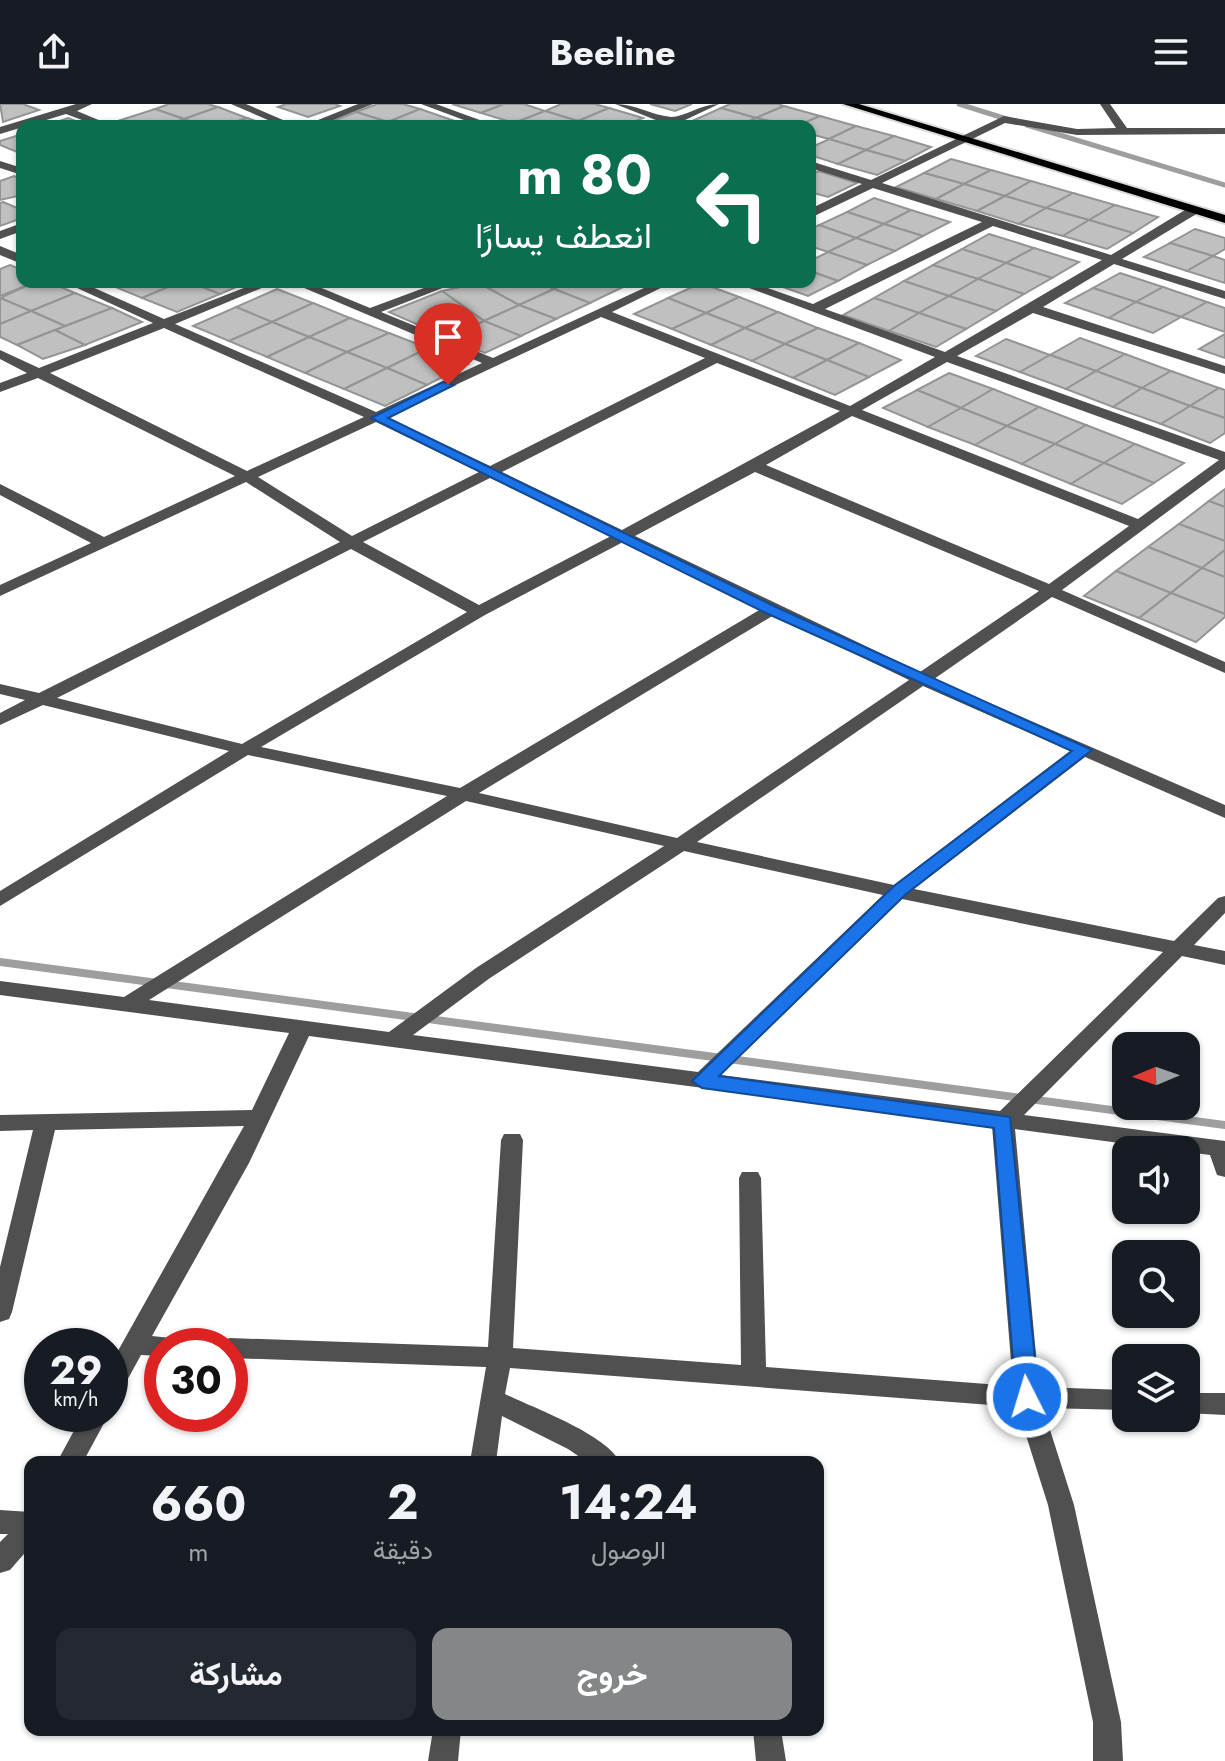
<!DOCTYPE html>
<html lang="ar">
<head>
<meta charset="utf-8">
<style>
	body { margin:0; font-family:Jost,Vazirmatn,sans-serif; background:#242831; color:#f1f3f6; direction:rtl; height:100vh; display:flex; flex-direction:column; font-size:30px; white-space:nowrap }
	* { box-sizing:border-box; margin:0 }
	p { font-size:26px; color:#9ea1a6 }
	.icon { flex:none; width:44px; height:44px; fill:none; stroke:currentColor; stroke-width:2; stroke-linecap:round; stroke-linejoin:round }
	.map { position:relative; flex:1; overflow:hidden; direction:ltr }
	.sheet { position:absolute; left:24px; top:1352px; width:800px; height:280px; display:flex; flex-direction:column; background:#171b24; border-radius:16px; box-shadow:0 2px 6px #0004; direction:rtl }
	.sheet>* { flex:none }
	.top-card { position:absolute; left:16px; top:16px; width:800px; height:168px; border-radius:16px; box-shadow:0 2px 6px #0004; direction:rtl; background:#0b6e4f; color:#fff; overflow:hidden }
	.needle { width:52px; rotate:268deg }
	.tools { position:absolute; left:1112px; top:928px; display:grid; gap:16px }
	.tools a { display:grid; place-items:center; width:88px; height:88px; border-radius:16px; background:#171b24; box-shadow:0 2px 6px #0004; font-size:40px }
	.speed { position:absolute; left:24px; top:1224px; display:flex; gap:16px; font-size:40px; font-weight:700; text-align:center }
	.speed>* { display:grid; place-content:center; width:104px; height:104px; border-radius:50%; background:#171b24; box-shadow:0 2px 6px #0004; line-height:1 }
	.speed small { font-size:20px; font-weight:400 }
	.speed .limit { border:12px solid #d22; background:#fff; color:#111 }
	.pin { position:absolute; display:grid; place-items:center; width:68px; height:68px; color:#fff; margin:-82px -34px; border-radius:50% 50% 50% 0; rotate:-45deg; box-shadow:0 0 8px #0007 }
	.pin .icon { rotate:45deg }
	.me { position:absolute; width:88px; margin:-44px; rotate:355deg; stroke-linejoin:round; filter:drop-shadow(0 0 6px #0008) }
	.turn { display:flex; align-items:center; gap:28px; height:168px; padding:0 32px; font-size:36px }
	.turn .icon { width:104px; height:104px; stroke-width:2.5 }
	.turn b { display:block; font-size:56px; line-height:68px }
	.eta { display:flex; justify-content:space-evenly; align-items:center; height:136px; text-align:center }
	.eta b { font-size:48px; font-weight:700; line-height:56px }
	.primary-button { display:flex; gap:16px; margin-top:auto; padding:16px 32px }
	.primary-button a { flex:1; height:92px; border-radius:16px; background:#858687; color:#fff; font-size:32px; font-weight:700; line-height:92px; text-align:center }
	.primary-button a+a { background:#242831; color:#f1f3f6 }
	header { display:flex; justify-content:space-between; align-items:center; height:104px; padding:0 32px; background:#171b24; font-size:36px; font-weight:700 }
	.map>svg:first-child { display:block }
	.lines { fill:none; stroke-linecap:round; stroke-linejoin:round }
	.stream-far1 { stroke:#9e9e9e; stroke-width:5 }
	.stream { stroke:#9e9e9e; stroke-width:8 }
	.building { fill:#c0c0c0; stroke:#949494; stroke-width:2 }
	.major-casing { stroke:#dbdbdb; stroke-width:4 }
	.minor { fill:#505050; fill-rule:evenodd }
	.major { fill:#000; fill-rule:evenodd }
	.route { fill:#1a73e8; stroke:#114b97; stroke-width:2 }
</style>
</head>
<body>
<header><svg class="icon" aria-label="menu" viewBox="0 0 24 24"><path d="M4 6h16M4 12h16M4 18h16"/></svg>Beeline<svg class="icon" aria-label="share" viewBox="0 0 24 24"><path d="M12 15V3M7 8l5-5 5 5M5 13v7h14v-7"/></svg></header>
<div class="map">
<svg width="1225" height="1657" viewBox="0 0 1225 1657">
	<rect width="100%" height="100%" fill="#fff"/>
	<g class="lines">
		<g class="stream-far1">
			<polyline points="959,0 1010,16"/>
			<polyline points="1027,21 1225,81"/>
		</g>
		<polyline class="stream" points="0,858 1225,1021"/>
	</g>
	<g class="building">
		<polygon points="0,0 23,0 39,6 3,18"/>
		<polygon points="169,0 208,0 218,3 184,15 155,5"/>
		<polygon points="286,0 335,0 340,2 308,13 278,3"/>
		<polygon points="377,0 403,0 420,5 388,18 356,8"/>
		<polygon points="452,0 504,0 481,9"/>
		<polygon points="504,0 524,0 545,7 514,19 481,9"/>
		<polygon points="561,0 595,0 609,4 578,17 545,7"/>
		<polygon points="650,0 692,0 675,7"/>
		<polygon points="730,0 778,0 784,2 756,14 721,4"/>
		<polygon points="784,2 820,12 797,22 756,14"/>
		<polygon points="218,3 247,14 223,22 203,22 184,15"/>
		<polygon points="609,4 643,14 624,22 596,22 578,17"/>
		<polygon points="721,4 756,14 739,22 710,22 692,17"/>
		<polygon points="155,5 184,15 164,22 135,22 121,16"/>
		<polygon points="420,5 452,16 436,22 399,22 388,18"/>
		<polygon points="545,7 578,17 566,22 514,19"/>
		<polygon points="356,8 388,18 378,22 322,21"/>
		<polygon points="820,12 856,22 829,35 810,30 810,22 797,22"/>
		<polygon points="68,14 88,22 45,22"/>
		<polygon points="247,14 270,22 223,22"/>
		<polygon points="756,14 783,22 739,22"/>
		<polygon points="856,22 894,32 866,46 829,35"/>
		<polygon points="22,30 22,50 0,41 0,37"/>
		<polygon points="894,32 931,43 905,57 866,46"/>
		<polygon points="829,35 866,46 838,60 810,51 810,44"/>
		<polygon points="866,46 905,57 877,71 838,60"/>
		<polygon points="951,55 991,66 964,80 924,69"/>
		<polygon points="991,66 1031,77 1005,92 964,80"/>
		<polygon points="819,67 857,79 828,93 810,88 810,71"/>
		<polygon points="924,69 964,80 936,95 896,83"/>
		<polygon points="14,72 22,76 22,91 0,96 0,77"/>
		<polygon points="1031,77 1073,89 1046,104 1005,92"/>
		<polygon points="964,80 1005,92 977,107 936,95"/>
		<polygon points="1073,89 1115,101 1089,116 1046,104"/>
		<polygon points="1005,92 1046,104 1019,120 977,107"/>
		<polygon points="874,94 911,106 884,120 847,108"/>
		<polygon points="3,98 22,106 22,114 0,122 0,99"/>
		<polygon points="1115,101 1158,113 1133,129 1089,116"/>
		<polygon points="1046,104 1089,116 1063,132 1019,120"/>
		<polygon points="911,106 950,118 923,132 884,120"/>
		<polygon points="847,108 884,120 856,134 819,121"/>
		<polygon points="1089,116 1133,129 1107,145 1063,132"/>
		<polygon points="884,120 923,132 895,147 856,134"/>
		<polygon points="819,121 856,134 828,148 810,142 810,126"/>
		<polygon points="1195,125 1225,134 1225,145 1213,152 1170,139"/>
		<polygon points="989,130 1034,144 1006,159 962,145"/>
		<polygon points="856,134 895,147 867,161 828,148"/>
		<polygon points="1170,139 1213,152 1187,167 1144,153"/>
		<polygon points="1034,144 1079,158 1052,174 1006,159"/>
		<polygon points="962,145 1006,159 978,175 933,161"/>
		<polygon points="828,148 867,161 838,177 810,167 810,157"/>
		<polygon points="1213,152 1225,156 1225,179 1187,167"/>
		<polygon points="1006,159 1052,174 1024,190 978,175"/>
		<polygon points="10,161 22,166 22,178 35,178 0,192 0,165"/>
		<polygon points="933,161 978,175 949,192 904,177"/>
		<polygon points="810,167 838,177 808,192 769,178 810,178"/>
		<polygon points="1120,169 1163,183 1136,198 1093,184"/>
		<polygon points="978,175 1024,190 996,207 949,192"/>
		<polygon points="904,177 949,192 919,209 874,194"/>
		<polygon points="35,178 49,178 75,189 31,207 0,194"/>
		<polygon points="112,178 180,178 142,194 108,180"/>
		<polygon points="180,178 190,178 220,190 177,208 142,194"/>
		<polygon points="190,178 248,178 220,190"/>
		<polygon points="537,178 554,185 519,201 479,179"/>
		<polygon points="568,178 610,178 623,183 590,199 554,185"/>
		<polygon points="479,179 519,201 484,217 442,187"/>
		<polygon points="701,179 739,193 706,209 668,194"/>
		<polygon points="1163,183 1207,198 1181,213 1136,198"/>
		<polygon points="1093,184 1136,198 1109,214 1065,199"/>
		<polygon points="277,185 313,199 272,218 236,203"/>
		<polygon points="554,185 590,199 556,215 519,201"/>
		<polygon points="442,187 484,217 448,234 389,208"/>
		<polygon points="75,189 112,204 65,222 31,207"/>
		<polygon points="949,192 996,207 966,225 919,209"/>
		<polygon points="739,193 778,208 745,224 706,209"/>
		<polygon points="0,194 31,207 0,220"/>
		<polygon points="668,194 706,209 672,225 634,210"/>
		<polygon points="874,194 919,209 889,227 843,211"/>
		<polygon points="1136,198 1181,213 1153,229 1109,214"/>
		<polygon points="1207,198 1225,204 1225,228 1181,213"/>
		<polygon points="313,199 350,214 309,233 272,218"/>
		<polygon points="519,201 556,215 521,232 484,217"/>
		<polygon points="236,203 272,218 229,237 193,222"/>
		<polygon points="112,204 142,218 85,241 55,226"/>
		<polygon points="31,207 65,222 17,241 0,233 0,220"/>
		<polygon points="778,208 818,224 785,240 745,224"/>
		<polygon points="706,209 745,224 711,241 672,225"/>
		<polygon points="919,209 966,225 936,243 889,227"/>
		<polygon points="350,214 389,229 347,248 309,233"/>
		<polygon points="484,217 521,232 485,249 448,234"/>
		<polygon points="272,218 309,233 267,253 229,237"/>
		<polygon points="745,224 785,240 752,257 711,241"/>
		<polygon points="818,224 859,239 827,256 785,240"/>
		<polygon points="55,226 85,241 43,255 17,241"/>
		<polygon points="389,229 428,244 387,264 347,248"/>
		<polygon points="1225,230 1225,254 1199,245"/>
		<polygon points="309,233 347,248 305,269 267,253"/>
		<polygon points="1080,234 1125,250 1096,267 1050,251"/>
		<polygon points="1006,235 1050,251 1020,268 976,252"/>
		<polygon points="859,239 901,256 869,273 827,256"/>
		<polygon points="785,240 827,256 793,274 752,257"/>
		<polygon points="428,244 468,260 427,281 387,264"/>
		<polygon points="347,248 387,264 344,285 305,269"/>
		<polygon points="1125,250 1171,267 1142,284 1096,267"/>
		<polygon points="1050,251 1096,267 1066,285 1020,268"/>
		<polygon points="827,256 869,273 835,291 793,274"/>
		<polygon points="387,264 427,281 385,302 344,285"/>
		<polygon points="1096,267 1142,284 1113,303 1066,285"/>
		<polygon points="1171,267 1219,284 1190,302 1142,284"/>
		<polygon points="949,269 993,285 961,304 917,286"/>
		<polygon points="1142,284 1190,302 1161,320 1113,303"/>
		<polygon points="1219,284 1225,286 1225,314 1190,302"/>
		<polygon points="993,285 1039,303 1007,322 961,304"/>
		<polygon points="917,286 961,304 928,323 883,304"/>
		<polygon points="1190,302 1225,314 1225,329 1210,339 1161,320"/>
		<polygon points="1039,303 1086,321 1055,340 1007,322"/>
		<polygon points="961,304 1007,322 975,341 928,323"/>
		<polygon points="1086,321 1135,340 1104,359 1055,340"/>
		<polygon points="1007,322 1055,340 1022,360 975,341"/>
		<polygon points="1055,340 1104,359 1071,380 1022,360"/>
		<polygon points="1135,340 1184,359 1154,379 1104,359"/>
		<polygon points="1104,359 1154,379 1122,400 1071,380"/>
		<polygon points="1225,385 1225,403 1209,397"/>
		<polygon points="1209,397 1225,403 1225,437 1179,420"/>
		<polygon points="1179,420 1225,437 1225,446 1202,464 1148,443"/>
		<polygon points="1148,443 1202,464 1171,489 1116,467"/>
		<polygon points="1225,446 1225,473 1202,464"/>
		<polygon points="1202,464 1225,473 1225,510 1171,489"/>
		<polygon points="1116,467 1171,489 1139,514 1084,492"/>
		<polygon points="1171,489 1225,510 1225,513 1196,538 1139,514"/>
	</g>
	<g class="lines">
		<g class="major-casing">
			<polygon id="major" points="843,0 859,0 1225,111 1225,119"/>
		</g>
		<g class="minor">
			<polygon points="76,0 92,0 77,7 113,22 98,22 66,10 0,30 0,23"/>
			<polygon points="231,0 246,0 297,22 282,22"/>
			<polygon points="358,0 373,0 318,22 303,22"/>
			<polygon points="421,0 436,0 496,22 480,22"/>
			<path d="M615,0C635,0 651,11 671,13C684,13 702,0 719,0L683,17L694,22L666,20Z"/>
			<path d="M1100,0H1110L1127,24H1225V30L1077,31L1005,19L882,79L1111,151L1190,103H1198V109L1122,155L1225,187V195L1114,160L1043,203L1225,262V270L1033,209L957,252L1225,348V365L1062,486L1225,558V569L1052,493L934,575L1225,701V714L1085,653L914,785L1174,837L1218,794L1225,792V809L1194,841L1225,847V861L1182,852L1024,1011L1225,1037V1073L1217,1071L1210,1051L1015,1025L1039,1283L1126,1286V1306L1043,1304L1074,1401L1121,1618L1123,1657H1093V1618L1048,1401L1017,1303L510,1264L505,1290C534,1304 606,1330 620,1358H587L568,1345L502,1312L496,1358H470L486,1263L230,1254V1242H219L221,1237L230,1234L488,1243L501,1036L504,1030H520L523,1036L513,1244L741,1261L739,1074L742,1068H758L761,1074L766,1263L1013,1282L992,1022L309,932L249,1059L152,1232L180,1235L183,1242H162V1252L141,1251L119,1291L110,1294V1261L244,1022L55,1026L12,1208L9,1215L0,1218V1163L33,1026L0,1027V1011L252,1006L289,929L0,891V877L124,893L447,692L248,651L0,802V787L229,647L43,601L0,621V609L25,596L0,590V580L39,589L340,438L246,378L0,492V481L91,439L0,391V380L104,433L235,372L38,274L0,288V279L27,269L0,255V246L39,264L153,219L64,178H81L164,215L259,178H276L175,220L376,308L482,259L290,178H307L370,204L440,178H458L381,208L493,254L657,178H673L612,208L850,302L935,253L733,178H751L813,200L982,118L873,84L810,114V105L862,80L810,64V57L871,76L1004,12L1077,25L1116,24ZM993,122L1102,156L945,248L825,205ZM601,213L705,254L490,362L387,313ZM164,224L364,313L247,367L50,269ZM947,258L1219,356L1138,415L862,306ZM717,259L840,307L622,426L502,368ZM852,312L1129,422L1049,480L766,361ZM376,318L479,368L352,432L258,373ZM755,368L1039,487L920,568L635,432ZM490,374L611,432L479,501L363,438ZM623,438L761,505L460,684L261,643L485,511ZM351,445L467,508L242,640L57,594ZM774,511L909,576L677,734L479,689ZM923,582L1070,647L894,781L697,738ZM466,697L664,742L476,864L389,928L149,896ZM684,747L883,791L698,968L413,931L490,874ZM902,795L1163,848L1000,1007L721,971Z"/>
			<polygon points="0,57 22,64 22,71 0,64"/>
			<polygon points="22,119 22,127 0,135 0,127"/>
			<polygon points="0,142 22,151 22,160 0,151"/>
			<polygon points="1186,1289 1225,1289 1225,1311 1186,1309"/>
			<polygon points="83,1310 109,1310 83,1358 57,1358"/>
			<polygon points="0,1406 30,1408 30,1443 10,1466 0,1469 0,1438 8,1430 0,1430"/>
			<polygon points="433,1626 461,1626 458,1657 428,1657"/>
			<polygon points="753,1626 781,1626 786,1657 756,1657"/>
		</g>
		<use href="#major" class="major"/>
	</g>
	<polygon class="route" points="443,278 454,281 388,314 776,503 1092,646 906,790 719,972 1010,1013 1039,1293 1035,1299 1019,1299 1016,1293 994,1024 702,984 692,977 894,782 1072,647 766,509 371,314"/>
</svg>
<div class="tools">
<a><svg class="needle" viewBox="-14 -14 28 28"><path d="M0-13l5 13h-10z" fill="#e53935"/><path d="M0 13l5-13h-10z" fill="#9ea1a6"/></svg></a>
<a><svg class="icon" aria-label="sound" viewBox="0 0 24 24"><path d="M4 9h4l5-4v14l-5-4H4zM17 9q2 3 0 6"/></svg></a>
<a><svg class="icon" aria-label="search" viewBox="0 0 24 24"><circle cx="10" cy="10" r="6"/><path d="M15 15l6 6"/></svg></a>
<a><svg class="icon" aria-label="layers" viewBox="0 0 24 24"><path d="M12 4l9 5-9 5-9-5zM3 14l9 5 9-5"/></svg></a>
</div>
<div class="speed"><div>29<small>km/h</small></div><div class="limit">30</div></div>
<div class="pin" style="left:448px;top:281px;background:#d93025"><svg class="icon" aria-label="arrive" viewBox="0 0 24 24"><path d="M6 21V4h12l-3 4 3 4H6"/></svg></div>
<svg class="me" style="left:1027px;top:1293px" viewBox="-20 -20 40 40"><circle r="17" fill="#1a73e8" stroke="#fff" stroke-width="3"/><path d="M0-11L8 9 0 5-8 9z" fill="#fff"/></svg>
<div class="top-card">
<div class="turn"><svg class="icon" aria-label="left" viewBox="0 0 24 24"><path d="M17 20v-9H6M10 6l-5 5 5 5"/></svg><div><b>80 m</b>انعطف يسارًا</div></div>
</div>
<section class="sheet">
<div class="eta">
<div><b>14:24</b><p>الوصول</p></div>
<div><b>2</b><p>دقيقة</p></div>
<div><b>660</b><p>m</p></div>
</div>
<div class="primary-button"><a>خروج</a><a>مشاركة</a></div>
</section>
</div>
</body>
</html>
